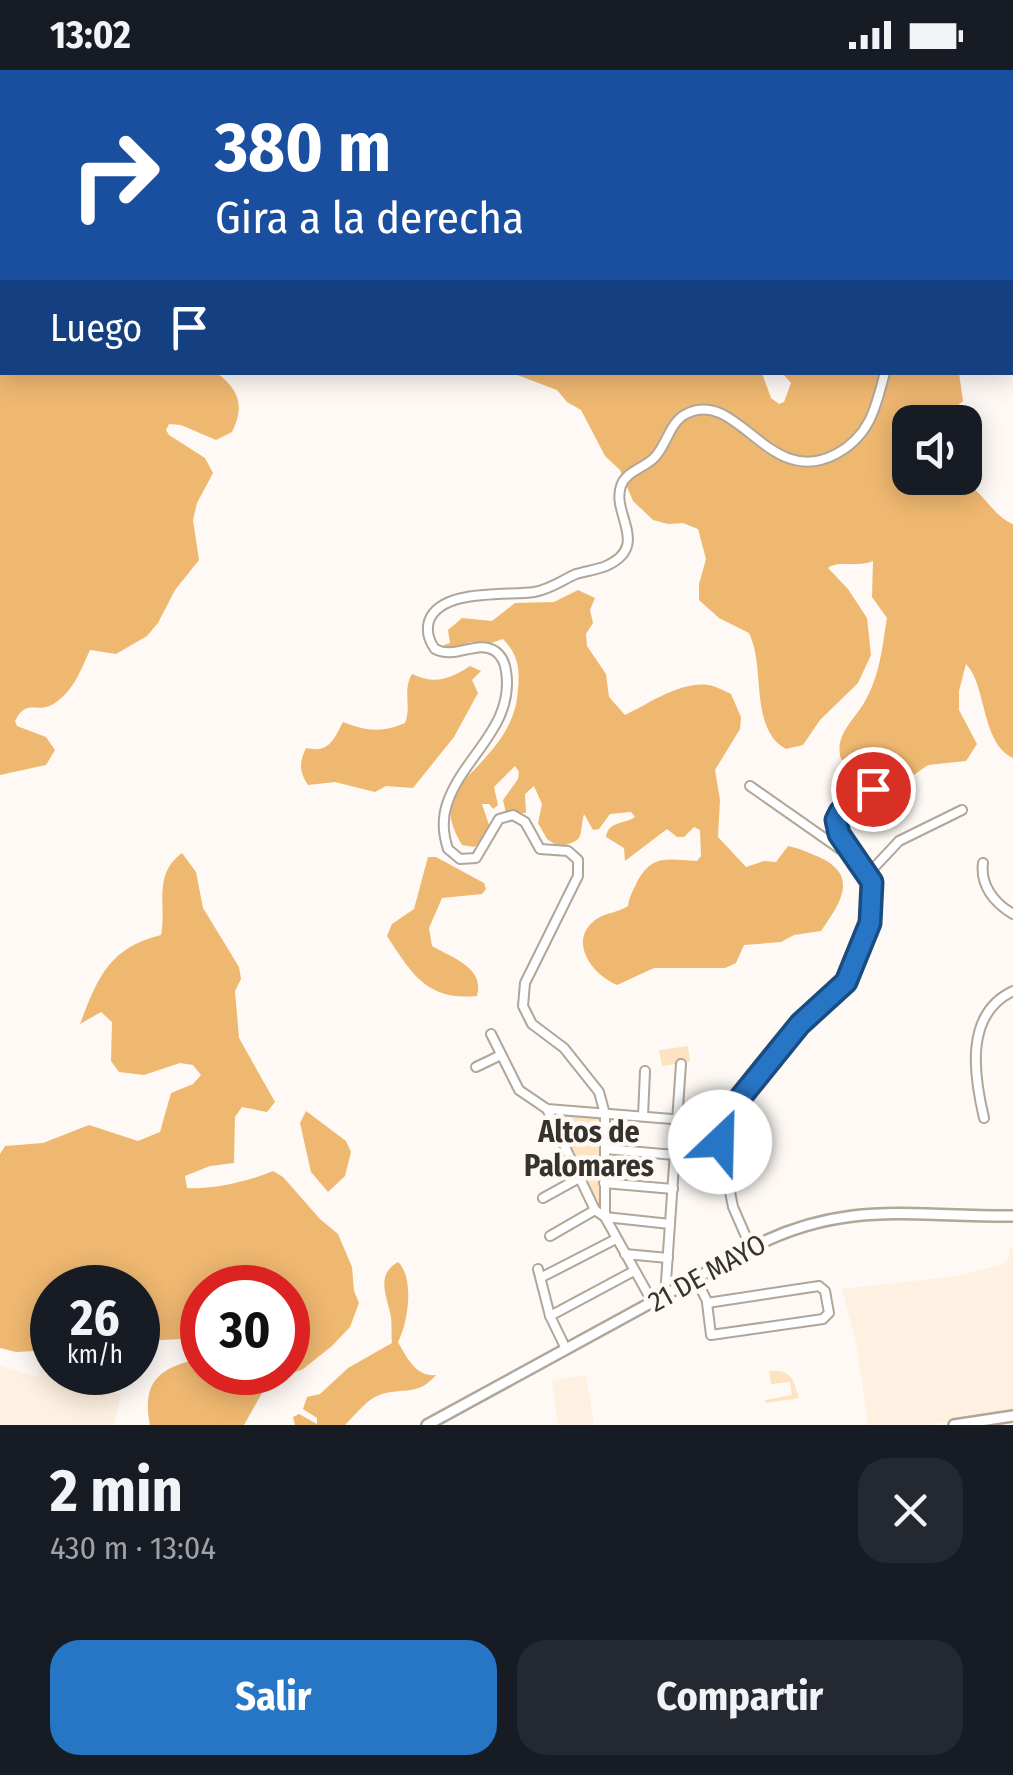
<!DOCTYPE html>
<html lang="es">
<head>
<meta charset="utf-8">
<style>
	body { margin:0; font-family:"Fira Sans Condensed",sans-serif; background:#242831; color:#f1f3f6; height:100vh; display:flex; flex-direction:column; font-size:38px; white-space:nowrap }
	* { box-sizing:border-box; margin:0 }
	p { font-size:32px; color:#9ea1a6 }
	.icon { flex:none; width:55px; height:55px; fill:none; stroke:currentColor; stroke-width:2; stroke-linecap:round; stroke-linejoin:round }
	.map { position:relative; height:1355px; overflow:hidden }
	.details { display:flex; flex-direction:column; background:#171b24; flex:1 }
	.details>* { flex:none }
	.guide { position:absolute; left:0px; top:0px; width:1015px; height:305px; box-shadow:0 5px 25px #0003; background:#1a4fa0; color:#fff; overflow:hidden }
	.tools { position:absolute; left:892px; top:335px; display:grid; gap:20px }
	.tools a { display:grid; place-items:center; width:90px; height:90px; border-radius:20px; background:#171b24; box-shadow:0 5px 25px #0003; font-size:50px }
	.speed { position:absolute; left:30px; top:1195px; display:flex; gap:20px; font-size:50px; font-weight:700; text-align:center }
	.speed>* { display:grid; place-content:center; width:130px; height:130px; border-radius:50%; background:#171b24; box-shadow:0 5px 25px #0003; line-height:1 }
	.speed small { font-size:25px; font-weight:400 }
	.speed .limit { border:15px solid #d22; background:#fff; color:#111 }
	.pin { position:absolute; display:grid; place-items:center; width:85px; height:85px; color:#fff; margin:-42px; border:5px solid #fff; border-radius:50%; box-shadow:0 2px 10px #0007 }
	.me { position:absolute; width:110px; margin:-55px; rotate:24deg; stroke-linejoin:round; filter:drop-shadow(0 0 8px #0008) }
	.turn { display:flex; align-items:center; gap:35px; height:210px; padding:0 50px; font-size:45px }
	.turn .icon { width:130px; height:130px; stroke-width:2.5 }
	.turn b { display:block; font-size:70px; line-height:85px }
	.then { display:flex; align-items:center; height:95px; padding:0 50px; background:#0003; gap:20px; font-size:38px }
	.round { display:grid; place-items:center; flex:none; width:105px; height:105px; border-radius:30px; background:#242831 }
	.head { display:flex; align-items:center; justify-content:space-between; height:170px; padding:0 50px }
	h1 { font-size:60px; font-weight:700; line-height:75px }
	.primary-button { display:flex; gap:20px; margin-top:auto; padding:20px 50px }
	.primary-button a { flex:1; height:115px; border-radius:30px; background:#2775c5; color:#fff; font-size:40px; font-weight:700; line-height:115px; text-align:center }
	.primary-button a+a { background:#242831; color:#f1f3f6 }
	.status { display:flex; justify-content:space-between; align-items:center; height:70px; padding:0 50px; background:#171b24; direction:ltr }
	.status svg { height:28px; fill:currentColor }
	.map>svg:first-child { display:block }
	.built { fill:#fef1e1 }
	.green { fill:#fee3c2 }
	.forest { fill:#efb871 }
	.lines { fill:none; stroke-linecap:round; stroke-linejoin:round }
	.minor-casing { stroke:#b0a699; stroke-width:12 }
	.tertiary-casing { stroke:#b0a699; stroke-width:14 }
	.minor { stroke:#fff; stroke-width:8 }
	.tertiary { stroke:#fff; stroke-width:9 }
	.route-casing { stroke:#194c80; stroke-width:25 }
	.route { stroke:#2775c5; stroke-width:18 }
	.labels { text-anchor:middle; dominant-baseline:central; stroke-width:9; stroke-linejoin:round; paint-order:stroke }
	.street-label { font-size:28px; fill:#36322d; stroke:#fef9f4 }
	.neighbourhood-label { font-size:30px; font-weight:bold; fill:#36322d; stroke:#fef9f4 }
</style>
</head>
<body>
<div class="status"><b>13:02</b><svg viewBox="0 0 49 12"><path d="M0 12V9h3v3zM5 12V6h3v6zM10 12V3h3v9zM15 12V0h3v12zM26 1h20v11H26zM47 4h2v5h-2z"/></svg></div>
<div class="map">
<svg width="1013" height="1355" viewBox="0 0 1013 1355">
	<rect width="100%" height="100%" fill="#fef9f4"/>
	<g class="built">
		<polygon points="1010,1178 1013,1178 1013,1341 930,1355 868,1355 856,1272 842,1219 958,1206 1007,1193"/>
		<polygon points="0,1296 38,1307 40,1299 121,1325 114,1355 0,1355"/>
		<polygon points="586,1305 594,1355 558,1355 552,1310"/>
	</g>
	<g class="green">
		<polygon points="688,976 690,992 662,996 659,980"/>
		<polygon points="551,1041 607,1047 608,1150 600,1142"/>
		<path d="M769,1301C792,1299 793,1309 799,1328L765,1333V1330L792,1325L790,1312L771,1314Z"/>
	</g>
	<g class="forest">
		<path d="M0,0L122,2H2V302L217,303C239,320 245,336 232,362L216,370L181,355L169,354L166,360L169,365L205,388L213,403L197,433L193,450L199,490L175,520L158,553L147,566L116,584L90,580C80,601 75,619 55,633C37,645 27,627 15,651L17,656L46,667L55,680L46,695L0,705Z"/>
		<polygon points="151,0 561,0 152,2"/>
		<polygon points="622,0 1013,0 1013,36 1012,2 618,2"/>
		<path d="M512,303H762L771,328L779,334L784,332L791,313L782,303H959L963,331L955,338L946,340L938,352H910V408C923,408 947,403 958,408C981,417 992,446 1013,454V688C981,673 987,616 966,594L959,621V640L977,674L966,691L928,695L908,709L877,698L855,697L841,689C834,666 853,651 864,633C880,606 882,578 887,548L872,527L873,491C857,498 838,490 828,498L848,519L867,548L871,585L858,613L820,650L803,675L786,679C749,659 766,597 749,563L719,548L699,530V514L706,489L698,459L683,453L668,454L653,450L633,431L620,400L605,386L581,340L567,332L557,320Z"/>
		<path d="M578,520L595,528L590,540L593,553L586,564L587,576L606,604L609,627L625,645C648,634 681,611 708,615C716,616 724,621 731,624L741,647L740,659L715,700L720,730L718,767L746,797L764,791L776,792L788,776C799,778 809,783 819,787C861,806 839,834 821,861L794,865L781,872L744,875L736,893L725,898H654L617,915C591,904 566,869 598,848C607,843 619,842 628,836C629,827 633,821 637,812C653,783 668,790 697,791L701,786L700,760L694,757L684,767H677L667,759L625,791L624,778L606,767C609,750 624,755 635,747L631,742L610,744L599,759L593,760L584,744C578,768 587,769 559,777L547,769L538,753L542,734L534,716L525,724L526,743H506L503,730L518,709L519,702L515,696L494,717L498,735L493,739L489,734H482L490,758L484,770L474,777L462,775C454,762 447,746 452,731C455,718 466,708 475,699C498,674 516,654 518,619C520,598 518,585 503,569L491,573L471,572L446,580L444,575L450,573L448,560L462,548L492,551L515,533L554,532Z"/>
		<path d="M470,596L481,601L472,610L478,623L454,667L413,718L386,716L375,722L335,712L308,715C299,701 299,693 306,678C329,683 333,671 343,652C366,661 382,663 405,653C412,636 402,621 412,604C435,615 450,609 470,596Z"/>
		<path d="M182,783L196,802L203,838L239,897L241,909L235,921L239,968L275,1032L267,1042L242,1037L235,1047L234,1093L210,1096L185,1106L187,1118C212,1120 250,1111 273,1101L283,1107L320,1149L338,1164L352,1197L354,1221L359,1233L350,1257L332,1276L303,1299L267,1314L244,1355H150C141,1310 161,1297 202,1288V1302H288V1218H202V1272L184,1269L138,1271V1218H52V1280L16,1282L0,1278V1084L5,1076L43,1073L89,1055L138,1071L160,1062L171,1023L193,1014L201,1005L193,995L180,993L144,1005L119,1002L111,991L112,952L101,942L80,954C98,907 109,878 161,865C167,836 152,805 182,783Z"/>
		<path d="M428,787H436L484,813L486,819L482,824L442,828L429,858L432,876C453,888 485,898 477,926C427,931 412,904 387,866L392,854L414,839Z"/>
		<polygon points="306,1041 346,1071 351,1082 345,1106 328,1122 311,1102 300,1053"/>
		<path d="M398,1192C415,1208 408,1253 398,1272C407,1288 416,1307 436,1305C416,1329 399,1315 375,1327C365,1332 353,1347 345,1355H295L293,1347L299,1344L317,1354V1348L303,1339L307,1327L320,1324L348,1298L392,1273C391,1265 392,1256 391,1247C387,1226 375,1205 398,1192Z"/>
	</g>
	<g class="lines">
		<g class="minor-casing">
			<g id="minor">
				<polyline points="984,0 986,2"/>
				<polyline points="750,716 840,779 857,788 869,803 873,825 870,853 846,912 789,967 723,1053 720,1072 733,1137 751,1178"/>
				<polyline points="855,784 839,764 837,746 875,716"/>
				<path d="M983,793C980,815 994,833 1013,844"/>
				<polyline points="869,803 899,771 962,740"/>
				<polyline points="491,964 519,1020 547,1039 697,1051"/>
				<polyline points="476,997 501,985"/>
				<polyline points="547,1039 595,1140 605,1147"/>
				<polyline points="643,1046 645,1001"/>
				<path d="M984,1048C974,1006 964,944 1013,921"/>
				<polyline points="605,1079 675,1085"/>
				<polyline points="604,1113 673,1119"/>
				<polyline points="543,1128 581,1107"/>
				<polyline points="605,1147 670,1154"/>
				<polyline points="550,1166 595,1140"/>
				<polyline points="625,1184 668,1188"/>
				<polyline points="538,1199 550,1246 566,1279"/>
				<polyline points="542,1207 616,1169"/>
				<polyline points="696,1209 707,1231 707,1233 711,1265 823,1249 829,1243 825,1221 819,1216 707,1233"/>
				<polyline points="665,1226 681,994"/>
				<path d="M653,1233L605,1147V1044L599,1022L564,978L532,954L523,936L525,913L578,806V790L568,781L540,779L525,752L513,745L499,749L476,788L460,789L448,779C443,764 442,749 447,734C462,687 515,657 506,601C505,593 502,586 495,581C477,569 456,590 435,579C429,571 426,562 429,551C441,518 507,526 534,522C551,519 562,510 576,504C586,501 596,500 606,496C651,476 611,444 621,416C626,401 645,398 655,387C667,374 670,352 686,344C738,317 768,420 836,384C870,366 876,337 885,302"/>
				<polyline points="550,1246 634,1201"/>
			</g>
		</g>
		<g class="tertiary-casing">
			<g id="tertiary">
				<path d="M427,1355L751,1178C845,1129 912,1147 1013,1146"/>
				<polyline points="954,1355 1013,1346"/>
			</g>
		</g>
		<use href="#minor" class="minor"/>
		<use href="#tertiary" class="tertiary"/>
	</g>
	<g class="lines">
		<g class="route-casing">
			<polyline id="route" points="720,1072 723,1052 732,1038 800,954 846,912 870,853 872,812 839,764 836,750 840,742 858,733 873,719"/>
		</g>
		<use href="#route" class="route"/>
	</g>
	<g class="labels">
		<g class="street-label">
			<text transform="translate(707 1203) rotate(-29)">21 DE MAYO</text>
		</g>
		<g class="neighbourhood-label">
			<text x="589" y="1062">Altos de<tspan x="589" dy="34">Palomares</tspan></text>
		</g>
	</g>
</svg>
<div class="tools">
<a><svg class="icon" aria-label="sound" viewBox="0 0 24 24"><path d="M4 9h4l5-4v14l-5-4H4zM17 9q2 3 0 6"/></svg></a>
</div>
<div class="speed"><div>26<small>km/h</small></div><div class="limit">30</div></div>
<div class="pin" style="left:873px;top:719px;background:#d93025"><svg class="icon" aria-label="arrive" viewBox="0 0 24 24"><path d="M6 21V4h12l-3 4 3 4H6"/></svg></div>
<svg class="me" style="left:720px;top:1072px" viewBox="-20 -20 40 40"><circle r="19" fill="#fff"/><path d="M0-13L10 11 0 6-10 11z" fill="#2775c5"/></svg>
<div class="guide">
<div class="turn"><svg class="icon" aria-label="right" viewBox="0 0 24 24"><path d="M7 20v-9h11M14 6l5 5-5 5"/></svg><div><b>380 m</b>Gira a la derecha</div></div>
<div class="then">Luego<svg class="icon" aria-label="arrive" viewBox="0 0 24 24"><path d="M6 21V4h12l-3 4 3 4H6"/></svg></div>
</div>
</div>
<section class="details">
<div class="head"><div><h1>2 min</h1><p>430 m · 13:04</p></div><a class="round"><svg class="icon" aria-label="close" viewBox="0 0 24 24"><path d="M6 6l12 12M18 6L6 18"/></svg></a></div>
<div class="primary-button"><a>Salir</a><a>Compartir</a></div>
</section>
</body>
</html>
